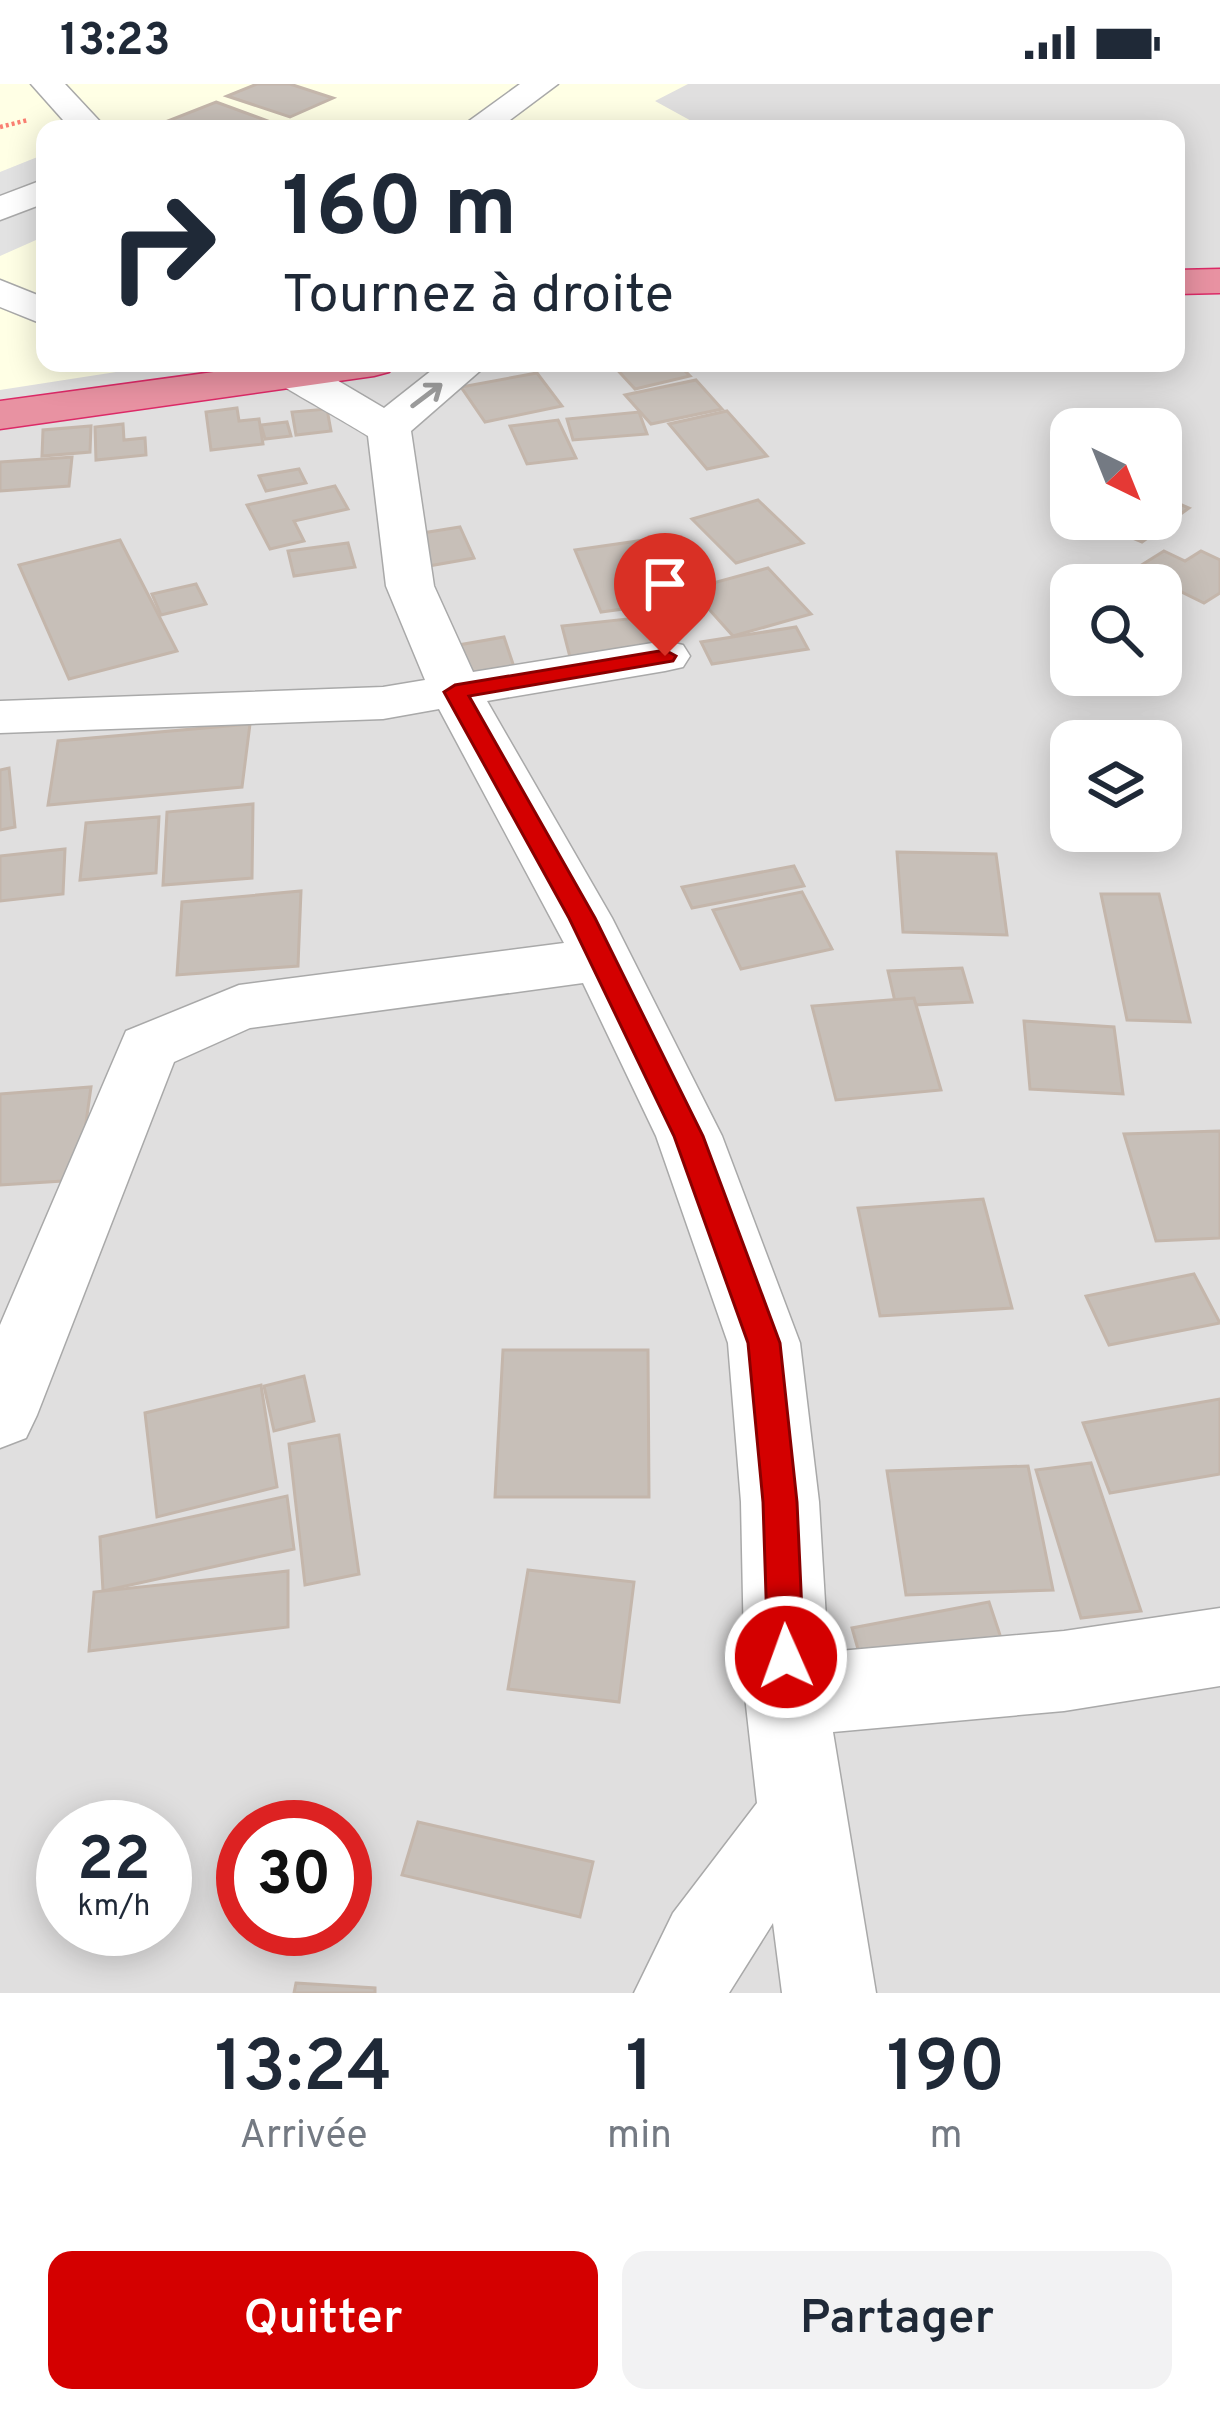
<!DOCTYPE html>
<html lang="fr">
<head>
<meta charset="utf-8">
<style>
	body { margin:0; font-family:Overpass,sans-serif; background:#f2f2f3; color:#1f2937; height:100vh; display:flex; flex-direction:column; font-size:45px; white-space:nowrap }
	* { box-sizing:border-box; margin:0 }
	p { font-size:39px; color:#747a83 }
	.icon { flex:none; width:66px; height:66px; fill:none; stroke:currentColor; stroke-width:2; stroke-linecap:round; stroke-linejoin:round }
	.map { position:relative; height:1909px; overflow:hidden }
	.details { display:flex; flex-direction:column; background:#fff; flex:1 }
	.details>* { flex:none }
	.guide { position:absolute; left:36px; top:36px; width:1149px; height:252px; border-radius:24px; box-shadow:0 6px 30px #0003; background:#fff; color:#1f2937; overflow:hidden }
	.needle { width:78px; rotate:137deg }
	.tools { position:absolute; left:1050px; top:324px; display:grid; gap:24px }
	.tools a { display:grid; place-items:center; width:132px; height:132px; border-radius:24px; background:#fff; box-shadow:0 6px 30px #0003; font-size:60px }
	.speed { position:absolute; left:36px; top:1716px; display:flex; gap:24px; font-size:60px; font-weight:700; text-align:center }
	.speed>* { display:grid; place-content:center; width:156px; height:156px; border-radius:50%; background:#fff; box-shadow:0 6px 30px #0003; line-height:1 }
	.speed small { font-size:30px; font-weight:400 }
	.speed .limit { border:18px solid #d22; background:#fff; color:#111 }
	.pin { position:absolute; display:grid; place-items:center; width:102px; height:102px; color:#fff; margin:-123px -51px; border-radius:50% 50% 50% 0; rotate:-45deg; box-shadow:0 0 12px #0007 }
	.pin .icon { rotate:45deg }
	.me { position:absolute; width:132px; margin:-66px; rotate:358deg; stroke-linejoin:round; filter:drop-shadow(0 0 9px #0008) }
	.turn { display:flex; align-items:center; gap:42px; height:252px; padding:0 48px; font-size:54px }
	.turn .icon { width:156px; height:156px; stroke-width:2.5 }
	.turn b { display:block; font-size:84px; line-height:102px }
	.eta { display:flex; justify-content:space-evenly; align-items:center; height:204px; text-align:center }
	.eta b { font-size:72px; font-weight:600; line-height:84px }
	.button { display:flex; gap:24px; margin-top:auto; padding:24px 48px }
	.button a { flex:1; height:138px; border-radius:24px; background:#d40000; color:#fff; font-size:48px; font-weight:600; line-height:138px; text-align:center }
	.button a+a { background:#f2f2f3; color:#1f2937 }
	.status { display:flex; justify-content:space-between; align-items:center; height:84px; padding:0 60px; background:#fff; direction:ltr }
	.status svg { height:33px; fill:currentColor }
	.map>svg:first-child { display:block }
	.residential { fill:#e0dfdf; fill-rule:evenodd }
	.education { fill:#ffffe5 }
	.parking { fill:#e2e2e2 }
	.building { fill:#c7bfb8; stroke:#c4b6ab; stroke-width:3 }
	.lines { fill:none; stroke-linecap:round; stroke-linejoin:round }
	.street-casing { stroke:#a9a9a9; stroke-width:3 }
	.highway-casing { stroke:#dc2a67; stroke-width:3 }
	.path { stroke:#fa8072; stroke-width:4.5; stroke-dasharray:3 3; stroke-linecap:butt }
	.street { fill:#fff; fill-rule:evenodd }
	.highway { fill:#e892a2; fill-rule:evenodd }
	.oneway { stroke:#9c9c9c }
	.route { fill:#d40000; stroke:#8a0000; stroke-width:3 }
</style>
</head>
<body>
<div class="status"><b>13:23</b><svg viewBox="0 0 49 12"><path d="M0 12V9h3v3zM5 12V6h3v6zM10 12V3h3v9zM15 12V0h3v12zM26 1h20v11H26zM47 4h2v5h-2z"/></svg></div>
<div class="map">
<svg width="1220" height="1909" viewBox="0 0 1220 1909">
	<rect width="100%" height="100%" fill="#f2efe9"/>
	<path class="residential" d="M0,0H1220V1909H0ZM45,45H1176V279H45ZM1071,345H1161V435H1071ZM1071,501H1161V591H1071ZM1071,657H1161V747H1071ZM63,1743H165V1845H63ZM243,1743H345V1845H243Z"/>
	<polygon class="education" points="0,0 688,0 655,17 706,45 45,45 45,279 174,279 0,306"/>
	<polygon class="parking" points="45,70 45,152 0,172 0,88"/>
	<g class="building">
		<polygon points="257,0 290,0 333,14 290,33 227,12"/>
		<polygon points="216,18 276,40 263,45 214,45 199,39 172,45 160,40"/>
		<polygon points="611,279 677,279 690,292 635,305"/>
		<polygon points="537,289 562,322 485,338 461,303"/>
		<polygon points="696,296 722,325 651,340 625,311"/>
		<polygon points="237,324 239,337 259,335 263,360 211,366 206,328"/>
		<polygon points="327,325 331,347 296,351 292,328"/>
		<polygon points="727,327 767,372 707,385 669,340"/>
		<polygon points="639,328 647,350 573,356 567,335"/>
		<polygon points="558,336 576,374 527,380 510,342"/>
		<polygon points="287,338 291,352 265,355 261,341"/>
		<polygon points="123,340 124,356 145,354 146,371 96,376 95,343"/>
		<polygon points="91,342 90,368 42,372 43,346"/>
		<polygon points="72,373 69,402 0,407 0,378"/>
		<polygon points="299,385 306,399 266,407 259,392"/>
		<polygon points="335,402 348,425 294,437 304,457 270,465 247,421"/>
		<polygon points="1161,412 1189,424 1142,458 1088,435 1161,435"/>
		<polygon points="758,416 803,459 736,479 692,435"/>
		<polygon points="460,443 474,474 423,483 410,451"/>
		<polygon points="652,455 681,517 601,528 575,466"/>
		<polygon points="120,456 177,567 69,595 19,481"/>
		<polygon points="348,459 355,483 294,492 288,467"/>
		<polygon points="1164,467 1185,477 1201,467 1220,476 1220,509 1204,519 1135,485"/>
		<polygon points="768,484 811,530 733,552 691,505"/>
		<polygon points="196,500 206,520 161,531 152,510"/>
		<polygon points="655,532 665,563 570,573 562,542"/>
		<polygon points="796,543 808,565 712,580 701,558"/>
		<polygon points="504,553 515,586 468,592 453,562"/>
		<polygon points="250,640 242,703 48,721 58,657"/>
		<polygon points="9,684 15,743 0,746 0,686"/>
		<polygon points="253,720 252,794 163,801 167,728"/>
		<polygon points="159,733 156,789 80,796 86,739"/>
		<polygon points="65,765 63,810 0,817 0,772"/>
		<polygon points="897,768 996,770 1007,851 903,848"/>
		<polygon points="794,782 804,802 692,824 682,803"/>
		<polygon points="301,807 298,882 177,891 182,818"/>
		<polygon points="802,808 832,865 741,885 713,826"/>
		<polygon points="1101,810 1159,810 1190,938 1127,936"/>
		<polygon points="962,884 972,918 896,922 888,887"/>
		<polygon points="914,914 941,1006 836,1016 812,922"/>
		<polygon points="1024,937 1114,943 1123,1010 1030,1005"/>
		<polygon points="91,1003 78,1096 0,1101 0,1010"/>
		<polygon points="1220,1047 1220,1154 1156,1157 1124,1050"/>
		<polygon points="983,1115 1012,1224 880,1232 858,1124"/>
		<polygon points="1194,1190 1220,1239 1109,1261 1086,1212"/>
		<polygon points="503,1266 648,1266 649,1413 495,1413"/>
		<polygon points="304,1292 314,1337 274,1347 264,1302"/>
		<polygon points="261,1301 277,1403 157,1433 145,1329"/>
		<polygon points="1220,1315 1220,1390 1110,1409 1083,1339"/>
		<polygon points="339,1351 359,1490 305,1501 289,1360"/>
		<polygon points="1091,1379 1141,1527 1081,1534 1036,1386"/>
		<polygon points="1028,1382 1053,1506 906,1511 887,1387"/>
		<polygon points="287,1412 294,1465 103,1507 100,1453"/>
		<polygon points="528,1486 634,1498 619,1618 508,1605"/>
		<polygon points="288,1487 288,1543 89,1567 94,1508"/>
		<polygon points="989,1518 1004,1563 865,1590 852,1544"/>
		<polygon points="418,1738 593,1778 580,1833 402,1791"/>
		<polygon points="296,1899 375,1904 375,1909 294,1909"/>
	</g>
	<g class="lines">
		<g class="street-casing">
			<g id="street">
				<polygon points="31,0 65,0 107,45 71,45"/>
				<polygon points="520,0 558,0 498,45 458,45"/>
				<polygon points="45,95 45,119 0,136 0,112"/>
				<polygon points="0,196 45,214 45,241 0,223"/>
				<path d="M247,279H308L384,324L441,279H489L411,347L434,502L473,588L665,557L683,561L690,572L683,583L665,587L487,617L612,834L722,1052L800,1259L819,1418L828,1568L1064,1547L1220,1524V1602L1064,1627L833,1648L876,1909H782L773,1839L729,1909H634L673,1829L757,1719L745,1612L741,1418L728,1259L656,1052L583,899L250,944L174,978L37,1331L26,1354L0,1364V1241L126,947L239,901L564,859L439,625L383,635L0,649V617L383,603L425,596L386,502L368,352C350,340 252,286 247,279Z"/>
			</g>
		</g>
		<g class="highway-casing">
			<g id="highway">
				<polygon points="1220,185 1220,209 1176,210 1176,186"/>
				<polygon points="279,279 396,279 389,288 374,292 0,345 0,317"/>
			</g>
		</g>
		<polyline class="path" points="0,43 28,36"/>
		<use href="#street" class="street"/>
		<use href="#highway" class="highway"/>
	</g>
	<defs><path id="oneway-shaft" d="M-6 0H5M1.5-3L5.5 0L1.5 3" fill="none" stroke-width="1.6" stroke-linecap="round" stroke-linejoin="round" transform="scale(3)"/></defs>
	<use class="oneway" href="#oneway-shaft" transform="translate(427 311) rotate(-37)"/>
	<polygon class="route" points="665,566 676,572 673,577 469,612 595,834 703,1052 780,1259 797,1418 804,1573 798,1585 786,1590 773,1585 768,1573 763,1418 748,1259 674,1052 569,834 444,608 455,601"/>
</svg>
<div class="tools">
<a><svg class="needle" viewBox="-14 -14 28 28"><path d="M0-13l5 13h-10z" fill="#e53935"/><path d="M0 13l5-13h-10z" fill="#747a83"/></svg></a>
<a><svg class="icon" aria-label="search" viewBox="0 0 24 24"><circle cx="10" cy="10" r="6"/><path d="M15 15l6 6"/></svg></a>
<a><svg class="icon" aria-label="layers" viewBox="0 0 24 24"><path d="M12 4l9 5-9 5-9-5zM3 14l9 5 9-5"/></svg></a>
</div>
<div class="speed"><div>22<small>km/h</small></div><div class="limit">30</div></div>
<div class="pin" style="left:665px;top:572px;background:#d93025"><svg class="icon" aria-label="arrive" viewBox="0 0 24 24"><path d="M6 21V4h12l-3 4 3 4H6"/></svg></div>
<svg class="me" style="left:786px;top:1573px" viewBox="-20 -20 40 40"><circle r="17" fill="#d40000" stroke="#fff" stroke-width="3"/><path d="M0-11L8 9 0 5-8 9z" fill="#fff"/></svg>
<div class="guide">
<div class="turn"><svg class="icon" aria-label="right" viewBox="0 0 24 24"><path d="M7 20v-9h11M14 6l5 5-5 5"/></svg><div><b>160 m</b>Tournez à droite</div></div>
</div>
</div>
<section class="details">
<div class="eta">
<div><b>13:24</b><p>Arrivée</p></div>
<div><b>1</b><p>min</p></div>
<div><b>190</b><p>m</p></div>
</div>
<div class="button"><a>Quitter</a><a>Partager</a></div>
</section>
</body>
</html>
